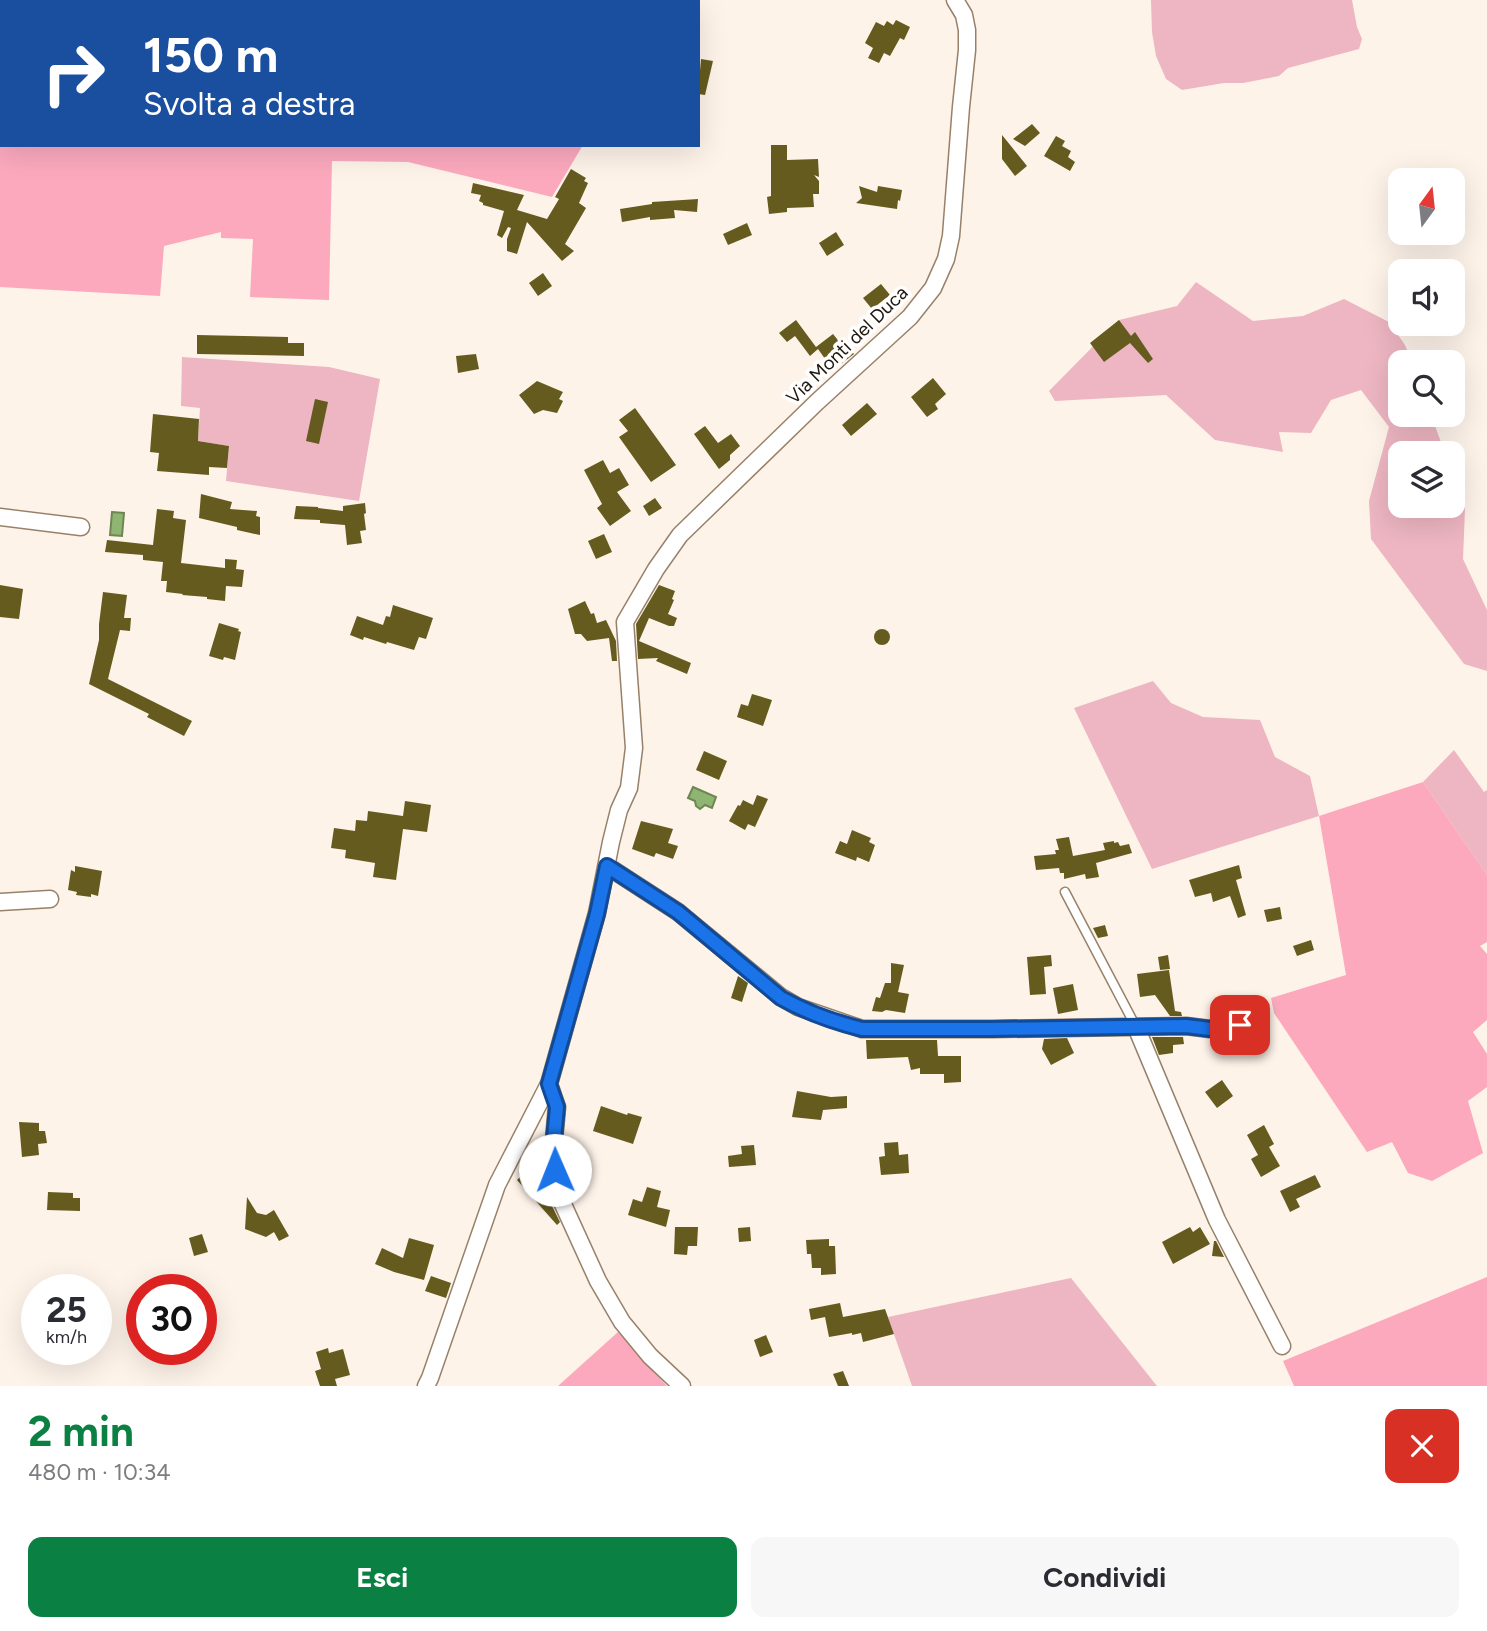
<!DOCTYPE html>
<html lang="it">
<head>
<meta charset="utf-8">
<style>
	body { margin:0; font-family:Figtree,sans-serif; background:#f7f7f7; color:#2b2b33; height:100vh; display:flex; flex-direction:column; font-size:26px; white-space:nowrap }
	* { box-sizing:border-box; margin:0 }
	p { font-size:23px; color:#7c7c81 }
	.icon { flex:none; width:38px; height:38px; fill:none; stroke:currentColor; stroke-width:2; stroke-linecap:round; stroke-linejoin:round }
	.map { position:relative; height:1386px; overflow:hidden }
	.details { display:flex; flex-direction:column; background:#fff; flex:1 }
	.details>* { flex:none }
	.guide { position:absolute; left:0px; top:0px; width:700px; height:147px; box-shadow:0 7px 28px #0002; background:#1a4fa0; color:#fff; overflow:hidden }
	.needle { width:46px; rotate:15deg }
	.buttons { position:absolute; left:1388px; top:168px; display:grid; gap:14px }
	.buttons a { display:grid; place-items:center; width:77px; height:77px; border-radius:14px; background:#fff; box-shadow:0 7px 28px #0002; font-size:35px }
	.speed { position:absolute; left:21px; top:1274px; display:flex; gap:14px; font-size:35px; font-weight:700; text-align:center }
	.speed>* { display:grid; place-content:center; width:91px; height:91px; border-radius:50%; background:#fff; box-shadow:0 7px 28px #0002; line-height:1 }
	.speed small { font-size:18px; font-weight:400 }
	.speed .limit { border:10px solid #d22; background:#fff; color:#111 }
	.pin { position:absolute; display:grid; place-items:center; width:60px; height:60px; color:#fff; margin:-30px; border-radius:14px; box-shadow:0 4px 10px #0006 }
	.me { position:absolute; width:77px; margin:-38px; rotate:359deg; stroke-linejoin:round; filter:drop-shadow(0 0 5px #0008) }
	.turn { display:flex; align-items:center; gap:24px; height:147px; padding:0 28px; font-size:32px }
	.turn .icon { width:91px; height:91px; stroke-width:2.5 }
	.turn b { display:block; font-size:49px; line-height:60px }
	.round { display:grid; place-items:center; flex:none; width:74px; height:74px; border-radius:14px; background:#f7f7f7 }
	.summary { display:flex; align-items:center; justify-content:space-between; height:119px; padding:0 28px }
	h1 { font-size:42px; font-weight:700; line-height:52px; color:#0b8043 }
	.button { display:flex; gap:14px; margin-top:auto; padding:14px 28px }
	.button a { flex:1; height:80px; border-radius:14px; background:#0b8043; color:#fff; font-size:28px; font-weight:700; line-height:80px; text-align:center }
	.button a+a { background:#f7f7f7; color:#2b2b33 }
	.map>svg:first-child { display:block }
	.green { fill:#edb6c2 }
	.forest { fill:#fca9be }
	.water { fill:#8fb572; stroke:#6e8654; stroke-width:2 }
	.building { fill:#655b1f }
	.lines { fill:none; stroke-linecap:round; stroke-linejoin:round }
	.service-casing { stroke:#988169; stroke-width:11 }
	.minor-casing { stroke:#988169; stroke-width:19 }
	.service { stroke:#fff; stroke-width:8 }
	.minor { stroke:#fff; stroke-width:16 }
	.route-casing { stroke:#114b97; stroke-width:18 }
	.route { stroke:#1a73e8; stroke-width:12 }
	.labels { text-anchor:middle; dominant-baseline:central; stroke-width:7; stroke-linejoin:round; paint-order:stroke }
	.street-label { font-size:19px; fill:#21180f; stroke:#fff }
</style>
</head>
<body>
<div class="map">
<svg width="1487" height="1386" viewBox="0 0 1487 1386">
	<rect width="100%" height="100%" fill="#fef3e9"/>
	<g class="green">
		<polygon points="1151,0 1352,0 1357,27 1362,39 1359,49 1288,68 1279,76 1269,78 1243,83 1224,83 1182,90 1166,79 1156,56 1152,32"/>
		<polygon points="1196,282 1253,321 1303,316 1344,299 1389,322 1405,345 1412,362 1400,362 1400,415 1431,415 1445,453 1400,453 1400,506 1452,506 1453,475 1465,509 1463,559 1487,610 1487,671 1464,664 1371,539 1369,501 1389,427 1361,390 1331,400 1311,433 1279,432 1283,452 1215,440 1166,395 1055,401 1049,391 1119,320 1177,306"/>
		<polygon points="182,357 329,367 380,379 359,501 226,481 229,446 198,441 200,408 181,406"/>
		<polygon points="1153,681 1171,703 1203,717 1260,720 1275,757 1310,776 1319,816 1152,869 1074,708"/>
		<polygon points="1454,750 1484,792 1487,790 1487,875 1423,782"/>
		<polygon points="1071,1278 1157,1386 912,1386 888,1317"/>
	</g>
	<g class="forest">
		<polygon points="31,0 358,0 359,2 30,2"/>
		<polygon points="2,37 2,145 583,145 552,197 408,162 332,161 329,300 250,297 253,239 221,238 221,232 164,246 160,296 0,287 0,39"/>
		<polygon points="1423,782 1487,875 1487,942 1480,946 1487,954 1487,1020 1473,1032 1487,1054 1487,1087 1468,1101 1483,1153 1432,1181 1408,1173 1392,1142 1367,1152 1274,1013 1271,998 1346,975 1319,816"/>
		<polygon points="1487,1277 1487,1386 1294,1386 1283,1361"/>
		<polygon points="618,1332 667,1386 558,1386"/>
	</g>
	<g class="water">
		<polygon points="112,512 124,513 122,536 110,535"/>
		<polygon points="693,787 716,797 712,808 705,805 700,809 696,806 695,801 688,798"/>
	</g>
	<g class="building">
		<polygon points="896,20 910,27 904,40 900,38 890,56 884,53 879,63 868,58 873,48 865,43 876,22 884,26 887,21 893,25"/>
		<polygon points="701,59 713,61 705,95 698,94"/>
		<polygon points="1032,124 1040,133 1025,146 1013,139"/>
		<polygon points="1002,135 1027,166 1015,176 1002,159"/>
		<polygon points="1056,136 1065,141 1062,146 1071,151 1068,157 1075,162 1070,171 1044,156"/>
		<polygon points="771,145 787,145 787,160 818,159 819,177 814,175 819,181 819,194 813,194 814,207 787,208 787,212 769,214 767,197 771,196"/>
		<polygon points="571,169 586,178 584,181 588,183 579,203 586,208 565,244 574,251 562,261 527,222 517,254 507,251 507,239 511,228 508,227 502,238 497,235 504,211 483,205 483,203 479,201 481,195 471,193 473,183 524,195 517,210 547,219 559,199 555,197"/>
		<polygon points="859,186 877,192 878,186 902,190 900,201 898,200 897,209 856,203 862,198"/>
		<polygon points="698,199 697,212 674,210 675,218 650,220 650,217 622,222 620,209 652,204 652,202"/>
		<polygon points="747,223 752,235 728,245 723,234"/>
		<polygon points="836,232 844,245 827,256 819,243"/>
		<polygon points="543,273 552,286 538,296 529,283"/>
		<polygon points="881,284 890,295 872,309 863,298"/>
		<polygon points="796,320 816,347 833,334 841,344 844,342 854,354 833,370 818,349 810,356 795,336 787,342 779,333"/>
		<polygon points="1119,320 1131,336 1135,332 1153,359 1148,363 1130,343 1104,362 1090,343"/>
		<polygon points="197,335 288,337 288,343 304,343 304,356 197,354"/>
		<polygon points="476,354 479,369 458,373 456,356"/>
		<polygon points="933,378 946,394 935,404 938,409 927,417 911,397"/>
		<polygon points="537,381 563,392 559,399 563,401 557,413 543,410 534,414 519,395"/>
		<polygon points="315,399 328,402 319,444 306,441"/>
		<polygon points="867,403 877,414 851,436 842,425"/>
		<polygon points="635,408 676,465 651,482 619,437 628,431 619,420"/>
		<polygon points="153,414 199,419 198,441 229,446 227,468 209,467 209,475 157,471 159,453 150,452"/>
		<polygon points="705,426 718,443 731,434 740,446 730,455 730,460 719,469 694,434"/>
		<polygon points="603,460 610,473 619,468 629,485 617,492 631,511 610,526 597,508 602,504 584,470"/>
		<polygon points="201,494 232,502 230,509 257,511 256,516 260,517 260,535 237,530 237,527 199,518"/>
		<polygon points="655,498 662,508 649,516 643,506"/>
		<polygon points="365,503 366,513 364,514 366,530 360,531 362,543 347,545 345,525 320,523 320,520 294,519 296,506 318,507 318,508 343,511 343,506"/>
		<polygon points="157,509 174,511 173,518 186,520 181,563 225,568 225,559 237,560 236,569 244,570 242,587 226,586 225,601 207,599 207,597 182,595 183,594 166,592 167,581 161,581 163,562 143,560 143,555 105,552 107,540 153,545"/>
		<polygon points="604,534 612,552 596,559 588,541"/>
		<polygon points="0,585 23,589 19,619 0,617"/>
		<polygon points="659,585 675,591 672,599 674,600 668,614 677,618 674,626 669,626 649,618 639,641 691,663 687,674 656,661 658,658 638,659 636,624"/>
		<polygon points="103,592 127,595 124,618 131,618 130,631 120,630 108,679 192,721 184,736 147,717 149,714 89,684 99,640 99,624"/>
		<polygon points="585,601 591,614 594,613 597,623 606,620 616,641 617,661 612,661 609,638 587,641 581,634 575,634 568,609"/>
		<polygon points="393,605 433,618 426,639 419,637 414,650 387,642 386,644 364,637 363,640 350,635 357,616 383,625 386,616 390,617"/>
		<polygon points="219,623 239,629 238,631 241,632 235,660 224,657 223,660 209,656"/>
		<circle cx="882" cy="637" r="8"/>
		<polygon points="752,694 772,700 763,726 737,717 741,704 748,706"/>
		<polygon points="704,751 727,761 719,780 696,770"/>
		<polygon points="757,795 768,799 755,827 748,824 745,830 729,821 738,805 740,806 743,800 753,805"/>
		<polygon points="405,801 431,805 427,832 403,829 396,880 373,877 375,863 345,858 346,850 331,848 334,828 355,831 356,820 367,821 368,811 403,816"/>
		<polygon points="641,821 673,829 668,843 678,846 673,859 656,853 654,857 632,849"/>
		<polygon points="852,830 871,838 869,842 875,845 869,862 857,857 856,861 835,853 840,841 847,844"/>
		<polygon points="1069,837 1073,856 1105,850 1103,843 1114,841 1114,843 1118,842 1120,846 1129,844 1132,853 1096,863 1099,877 1086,879 1085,874 1064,879 1064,873 1060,873 1059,868 1036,870 1034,856 1056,854 1055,850 1059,850 1056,839"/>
		<polygon points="1239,865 1242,878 1236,880 1246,915 1238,918 1230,896 1213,902 1211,893 1195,897 1189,880"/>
		<polygon points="75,866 102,871 98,896 91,894 91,897 76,895 77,892 68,890 71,870 75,872"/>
		<polygon points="1280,907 1282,919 1267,922 1264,910"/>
		<polygon points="1105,925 1108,936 1098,938 1093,928"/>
		<polygon points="1311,940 1314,950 1297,956 1293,946"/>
		<polygon points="1051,955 1052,966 1044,967 1046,994 1030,995 1027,957"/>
		<polygon points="1168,955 1170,969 1160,970 1158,957"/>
		<polygon points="891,963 904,965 898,992 909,994 905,1013 886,1010 882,1012 872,1011 876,997 880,998 885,983 891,983"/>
		<polygon points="1169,970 1175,1011 1181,1012 1182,1016 1170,1016 1155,995 1140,997 1137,974"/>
		<polygon points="738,976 748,983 742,1002 731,998"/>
		<polygon points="1073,984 1078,1010 1058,1014 1053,988"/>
		<polygon points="1152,1037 1183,1037 1184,1044 1173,1045 1173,1053 1159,1055"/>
		<polygon points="1067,1038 1074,1053 1051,1065 1042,1049 1044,1039"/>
		<polygon points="866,1040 937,1040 938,1056 961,1056 961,1082 944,1083 944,1074 920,1074 920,1068 911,1070 908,1057 867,1059"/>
		<polygon points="1222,1080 1233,1096 1217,1108 1205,1092"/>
		<polygon points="797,1091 831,1097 847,1096 847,1108 823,1110 821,1120 792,1117"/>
		<polygon points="601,1106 627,1115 628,1113 642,1117 633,1144 593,1131"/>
		<polygon points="19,1122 39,1123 39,1131 45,1131 47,1143 38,1144 39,1155 22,1157"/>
		<polygon points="1264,1125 1274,1144 1269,1147 1280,1166 1261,1177 1251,1159 1258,1155 1247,1135"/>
		<polygon points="898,1142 899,1155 908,1154 909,1173 881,1175 879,1157 885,1156 884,1143"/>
		<polygon points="754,1145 756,1165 729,1167 728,1156 742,1154 741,1146"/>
		<polygon points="529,1163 545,1178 549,1200 560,1222 557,1225 517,1180 521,1176 519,1174"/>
		<polygon points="1315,1175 1321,1187 1296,1199 1300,1207 1290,1212 1280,1191"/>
		<polygon points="647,1187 661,1191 657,1207 670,1210 666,1227 628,1215 633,1199 642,1202"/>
		<polygon points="48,1192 73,1193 73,1198 80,1198 80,1211 47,1210"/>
		<polygon points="247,1197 257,1213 266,1215 274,1210 289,1236 279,1241 274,1232 266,1237 245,1229"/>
		<polygon points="675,1227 698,1227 697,1246 688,1246 687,1255 674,1254"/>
		<polygon points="750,1227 751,1241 739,1242 738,1228"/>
		<polygon points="1190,1227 1193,1232 1200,1227 1210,1244 1173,1264 1162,1242"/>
		<polygon points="202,1234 208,1252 194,1256 189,1238"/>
		<polygon points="409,1238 434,1245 424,1280 394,1272 375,1264 382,1248 403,1258"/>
		<polygon points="829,1239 829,1246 835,1246 836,1274 821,1275 821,1268 812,1268 811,1254 807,1254 806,1240"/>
		<polygon points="1214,1241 1216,1241 1224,1257 1212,1256"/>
		<polygon points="431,1276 451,1283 446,1298 425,1291"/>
		<polygon points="840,1303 843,1317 885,1309 894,1334 863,1342 861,1333 852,1335 852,1333 829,1337 825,1317 811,1320 809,1309"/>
		<polygon points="766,1335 773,1352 760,1357 754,1340"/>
		<polygon points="328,1348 329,1353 343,1349 350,1375 335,1379 337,1386 320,1386 315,1371 321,1369 316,1352"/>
		<polygon points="843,1371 849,1386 838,1386 833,1374"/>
	</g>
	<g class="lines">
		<g class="service-casing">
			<polyline id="service" points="1065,892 1136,1027"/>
		</g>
		<g class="minor-casing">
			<g id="minor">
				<polyline points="0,517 81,527"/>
				<polyline points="607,866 678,912 781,997 798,1007 862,1029 992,1029 1186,1026 1210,1029 1252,1023"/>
				<polyline points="0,902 50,899"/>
				<polyline points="1136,1027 1217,1220 1282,1346"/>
				<polyline points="549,1084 557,1107 553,1150 556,1189 598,1281 622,1322 650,1356 682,1386"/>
				<polyline points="426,1386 430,1378 497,1185 549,1084 597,913 611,842 619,810 629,788 634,748 625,622 656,569 680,535 817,402 910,317 933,288 946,259 951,236 961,107 967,50 967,30 964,15 955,0"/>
			</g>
		</g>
		<use href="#service" class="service"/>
		<use href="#minor" class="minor"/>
	</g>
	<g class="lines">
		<g class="route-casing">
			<path id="route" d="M555,1170L553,1150L557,1107L549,1084L597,914L607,866L678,912L781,998C806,1012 834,1022 862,1029H992L1186,1026L1210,1029L1240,1025"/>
		</g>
		<use href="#route" class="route"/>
	</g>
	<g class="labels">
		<g class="street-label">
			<text transform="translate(847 345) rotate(-44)">Via Monti del Duca</text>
		</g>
	</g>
</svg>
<div class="buttons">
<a><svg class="needle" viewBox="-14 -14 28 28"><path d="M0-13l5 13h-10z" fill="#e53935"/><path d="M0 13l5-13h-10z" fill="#7c7c81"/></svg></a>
<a><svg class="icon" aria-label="sound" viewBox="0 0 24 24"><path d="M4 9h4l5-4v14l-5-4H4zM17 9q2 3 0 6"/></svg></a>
<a><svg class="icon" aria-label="search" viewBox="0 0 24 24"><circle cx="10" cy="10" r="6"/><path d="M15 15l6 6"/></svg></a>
<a><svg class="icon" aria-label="layers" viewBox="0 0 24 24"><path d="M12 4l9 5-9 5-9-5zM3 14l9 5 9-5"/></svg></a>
</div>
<div class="speed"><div>25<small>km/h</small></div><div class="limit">30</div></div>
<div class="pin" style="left:1240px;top:1025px;background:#d93025"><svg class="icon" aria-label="arrive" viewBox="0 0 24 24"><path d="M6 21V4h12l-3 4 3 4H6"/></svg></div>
<svg class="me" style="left:555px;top:1170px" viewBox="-20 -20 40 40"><circle r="19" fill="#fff"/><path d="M0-13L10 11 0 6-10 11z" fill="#1a73e8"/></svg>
<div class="guide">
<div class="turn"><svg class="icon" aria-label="right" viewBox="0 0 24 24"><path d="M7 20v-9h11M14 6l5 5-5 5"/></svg><div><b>150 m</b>Svolta a destra</div></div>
</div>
</div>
<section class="details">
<div class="summary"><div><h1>2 min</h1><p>480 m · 10:34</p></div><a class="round" style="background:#d93025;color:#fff"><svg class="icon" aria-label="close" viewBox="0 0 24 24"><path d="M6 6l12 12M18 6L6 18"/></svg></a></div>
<div class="button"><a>Esci</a><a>Condividi</a></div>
</section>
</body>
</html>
